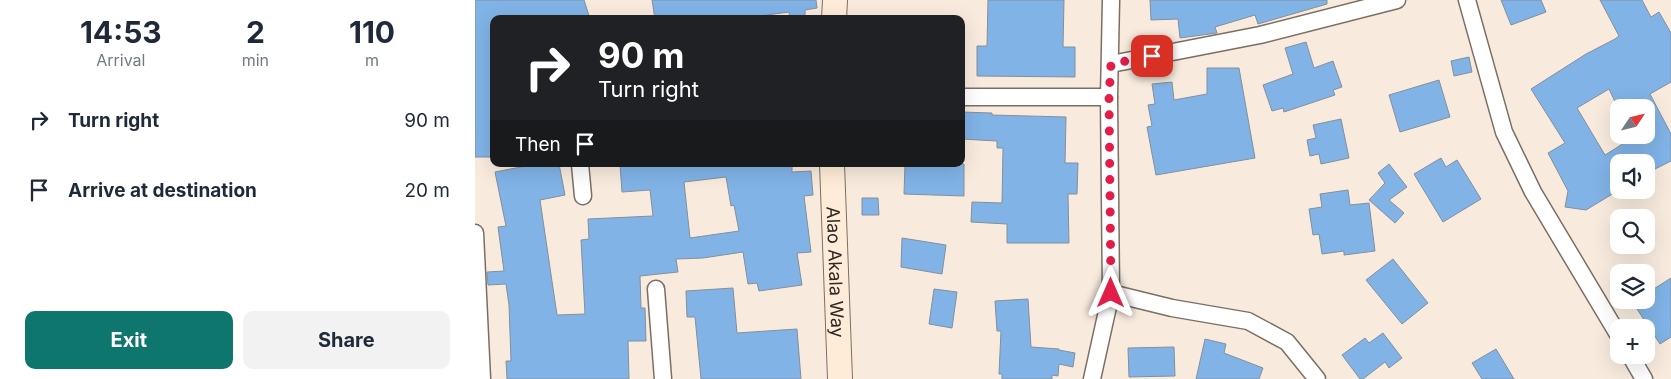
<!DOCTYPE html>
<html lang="en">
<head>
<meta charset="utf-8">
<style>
	body { margin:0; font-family:Inter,sans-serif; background:#f2f2f3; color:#1f2937; height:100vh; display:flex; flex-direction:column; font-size:19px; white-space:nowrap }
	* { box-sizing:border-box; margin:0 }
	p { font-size:16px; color:#747a83 }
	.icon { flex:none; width:28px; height:28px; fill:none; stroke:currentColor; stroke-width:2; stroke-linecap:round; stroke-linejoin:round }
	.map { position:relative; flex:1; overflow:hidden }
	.panel { display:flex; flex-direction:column; background:#fff; width:475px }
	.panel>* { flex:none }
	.top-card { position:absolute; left:15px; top:15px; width:475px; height:152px; border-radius:10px; box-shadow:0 5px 20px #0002; background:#202124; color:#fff; overflow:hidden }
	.needle { width:32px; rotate:55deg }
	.fabs { position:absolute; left:1135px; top:99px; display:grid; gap:10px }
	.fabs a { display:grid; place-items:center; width:45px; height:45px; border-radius:10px; background:#fff; box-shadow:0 5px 20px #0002; font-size:25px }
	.pin { position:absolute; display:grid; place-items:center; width:42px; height:42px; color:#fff; margin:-21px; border-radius:10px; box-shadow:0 2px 8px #0006 }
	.me { position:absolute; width:55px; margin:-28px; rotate:0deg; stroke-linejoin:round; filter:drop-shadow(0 0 4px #0008) }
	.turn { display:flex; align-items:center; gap:18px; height:105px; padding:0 25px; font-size:22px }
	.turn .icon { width:65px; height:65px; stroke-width:2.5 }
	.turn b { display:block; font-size:35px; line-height:42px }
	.then { display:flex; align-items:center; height:48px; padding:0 25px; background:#0003; gap:10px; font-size:19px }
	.eta { display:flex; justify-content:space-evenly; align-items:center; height:85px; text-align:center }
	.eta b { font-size:30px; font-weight:700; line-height:35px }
	.primary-button { display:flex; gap:10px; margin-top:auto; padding:10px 25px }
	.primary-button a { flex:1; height:58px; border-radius:10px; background:#0f766e; color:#fff; font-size:20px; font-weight:700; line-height:58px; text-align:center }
	.primary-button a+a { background:#f2f2f3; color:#1f2937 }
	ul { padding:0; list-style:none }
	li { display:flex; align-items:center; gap:15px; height:70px; padding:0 25px }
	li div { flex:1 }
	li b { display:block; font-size:19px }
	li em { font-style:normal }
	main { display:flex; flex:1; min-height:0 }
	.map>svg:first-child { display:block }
	.building { fill:#81b3e7; stroke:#848f9b; fill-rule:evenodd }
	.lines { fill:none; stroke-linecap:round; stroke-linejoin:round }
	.street-casing { stroke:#7b6f64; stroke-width:19 }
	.secondary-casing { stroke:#7b6f64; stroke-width:26 }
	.street { stroke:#fff; stroke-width:16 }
	.secondary { stroke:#ffecd8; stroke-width:24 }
	.route { stroke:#e11d48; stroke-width:9; stroke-dasharray:0 16.2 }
	.labels { text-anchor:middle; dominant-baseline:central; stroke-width:4; stroke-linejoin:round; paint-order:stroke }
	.street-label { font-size:18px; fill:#2d2823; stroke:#fff }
</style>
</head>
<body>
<main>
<section class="panel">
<div class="eta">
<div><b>14:53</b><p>Arrival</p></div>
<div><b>2</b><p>min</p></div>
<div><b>110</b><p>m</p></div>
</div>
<ul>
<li><svg class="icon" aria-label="right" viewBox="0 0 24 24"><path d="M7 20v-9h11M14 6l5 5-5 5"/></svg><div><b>Turn right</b></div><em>90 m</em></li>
<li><svg class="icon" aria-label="arrive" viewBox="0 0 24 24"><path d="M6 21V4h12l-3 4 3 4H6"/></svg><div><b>Arrive at destination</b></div><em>20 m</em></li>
</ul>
<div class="primary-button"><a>Exit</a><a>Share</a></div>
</section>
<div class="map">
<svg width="1196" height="379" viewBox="0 0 1196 379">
	<rect width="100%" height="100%" fill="#f8ebde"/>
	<g class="building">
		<polygon points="0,0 109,0 115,19 19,19 19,157 0,157"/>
		<polygon points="177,0 341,0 342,8 330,10 330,19 315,19 314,12 262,19 180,19"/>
		<polygon points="513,0 589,0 588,47 600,47 600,77 502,76 502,46 512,46"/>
		<polygon points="675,0 852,0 852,4 783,24 780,15 740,27 742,33 705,38 703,19 676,20"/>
		<polygon points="1026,0 1066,0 1071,12 1036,25"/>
		<path d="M1125,0H1167L1176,17L1184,12L1196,33V82L1175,94L1196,134V161L1180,169L1176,162H1144V190L1111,210L1090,207L1093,191L1073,153L1090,143L1056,89L1111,54L1140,39L1144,36ZM1134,89L1143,108H1171V135H1162L1130,155L1102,108Z"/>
		<polygon points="831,42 839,68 858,61 867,87 858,90 860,95 809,112 808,108 797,111 788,85 818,74 810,48"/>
		<polygon points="994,57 997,72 979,76 976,61"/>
		<polygon points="732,68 764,68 780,158 681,175 672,127 677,126 673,105 680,104 677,84 697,82 699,100 732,94"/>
		<polygon points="964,80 975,117 925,132 914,95"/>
		<polygon points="486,112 517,113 517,115 591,117 590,163 603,163 602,194 593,194 594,243 532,243 532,224 496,222 497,202 527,203 528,148 522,148 522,141 486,139"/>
		<polygon points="866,119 874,158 846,164 844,154 835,156 832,140 841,138 838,125"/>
		<polygon points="966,158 971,167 982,160 1006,199 968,222 939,174"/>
		<path d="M61,164H84L90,195L65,200L82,315L110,314L106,240L114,239L113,219L178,216L175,190L147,192L145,165L317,164V172L336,171L338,195L329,196L336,252L322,253L327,285L284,291L282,283L273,284L268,252L228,258L201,259L203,272L165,276L166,308H170L171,341H153L154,379H32L31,361H36L34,305L31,284L13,285L12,272L29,271L23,227L31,226L20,172ZM251,177L256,206L259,205L264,231L215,238L209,182Z"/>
		<polygon points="430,164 489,164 489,196 429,194"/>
		<polygon points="914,164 932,187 914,200 929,213 920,223 894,200 910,183 903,173"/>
		<polygon points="873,190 875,205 894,203 900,251 869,255 869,251 847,254 844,234 838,235 834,209 847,207 845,194"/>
		<polygon points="387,198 403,198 404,215 387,215"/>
		<polygon points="427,238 471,245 467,274 426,267"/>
		<polygon points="918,259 953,303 927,324 891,280"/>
		<polygon points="1196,278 1196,337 1185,344 1158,303 1163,300 1171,300 1171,294"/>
		<polygon points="258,288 262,333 322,329 326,379 226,379 220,317 212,317 211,291"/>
		<polygon points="459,289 482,292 477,328 454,324"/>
		<polygon points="553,299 556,347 584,349 584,350 600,353 598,367 584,364 583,376 577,375 577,379 527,379 527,374 524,374 526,331 522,331 520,301"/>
		<polygon points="908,333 927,358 914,368 910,362 888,379 885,379 867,355 890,338 894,343"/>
		<polygon points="730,339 751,344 749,353 788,368 784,379 721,379"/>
		<polygon points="699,347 700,376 654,377 653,348"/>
		<polygon points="1021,349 1039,379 1007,379 997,363"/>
	</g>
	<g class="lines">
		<g class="street-casing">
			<g id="street">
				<polyline points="992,0 1029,132 1058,192 1144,336"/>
				<polyline points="636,64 785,35 922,0"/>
				<polyline points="486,97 634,97"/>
				<polyline points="105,164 108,196"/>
				<polyline points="0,233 7,379"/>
				<polyline points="181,289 188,379"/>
				<polyline points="636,293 697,308 773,321 812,342 842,379"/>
				<polyline points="1155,355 1169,379"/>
				<polyline points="617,379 636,293 634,97 636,0"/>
			</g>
		</g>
		<g class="secondary-casing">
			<g id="secondary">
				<polyline points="359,19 360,0"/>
				<path id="s1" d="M357,164L365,379"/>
			</g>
		</g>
		<use href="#street" class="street"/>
		<use href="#secondary" class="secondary"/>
	</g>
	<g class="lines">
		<polyline class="route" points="636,293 634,97 636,64 677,56"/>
	</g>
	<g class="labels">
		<g class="street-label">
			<text stroke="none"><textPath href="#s1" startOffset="108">Alao Akala Way</textPath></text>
		</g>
	</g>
</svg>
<div class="fabs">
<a><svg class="needle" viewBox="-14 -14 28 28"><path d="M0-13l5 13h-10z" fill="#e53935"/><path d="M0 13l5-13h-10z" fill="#747a83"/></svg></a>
<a><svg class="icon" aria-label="sound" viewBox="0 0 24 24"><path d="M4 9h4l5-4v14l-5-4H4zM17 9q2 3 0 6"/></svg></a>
<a><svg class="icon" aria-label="search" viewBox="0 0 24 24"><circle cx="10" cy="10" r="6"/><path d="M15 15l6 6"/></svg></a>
<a><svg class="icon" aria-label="layers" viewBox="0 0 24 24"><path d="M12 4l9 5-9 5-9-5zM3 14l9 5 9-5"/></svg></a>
<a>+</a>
</div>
<div class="pin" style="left:677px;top:56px;background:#d93025"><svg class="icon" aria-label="arrive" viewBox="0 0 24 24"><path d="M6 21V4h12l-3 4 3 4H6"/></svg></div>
<svg class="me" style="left:636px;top:293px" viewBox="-20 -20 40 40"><path d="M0-17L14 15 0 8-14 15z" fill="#e11d48" stroke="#fff" stroke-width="4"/></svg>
<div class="top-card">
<div class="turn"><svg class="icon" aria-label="right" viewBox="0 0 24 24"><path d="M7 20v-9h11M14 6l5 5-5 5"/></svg><div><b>90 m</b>Turn right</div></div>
<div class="then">Then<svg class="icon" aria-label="arrive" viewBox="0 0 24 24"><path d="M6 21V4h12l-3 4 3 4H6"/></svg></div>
</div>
</div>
</main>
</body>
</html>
